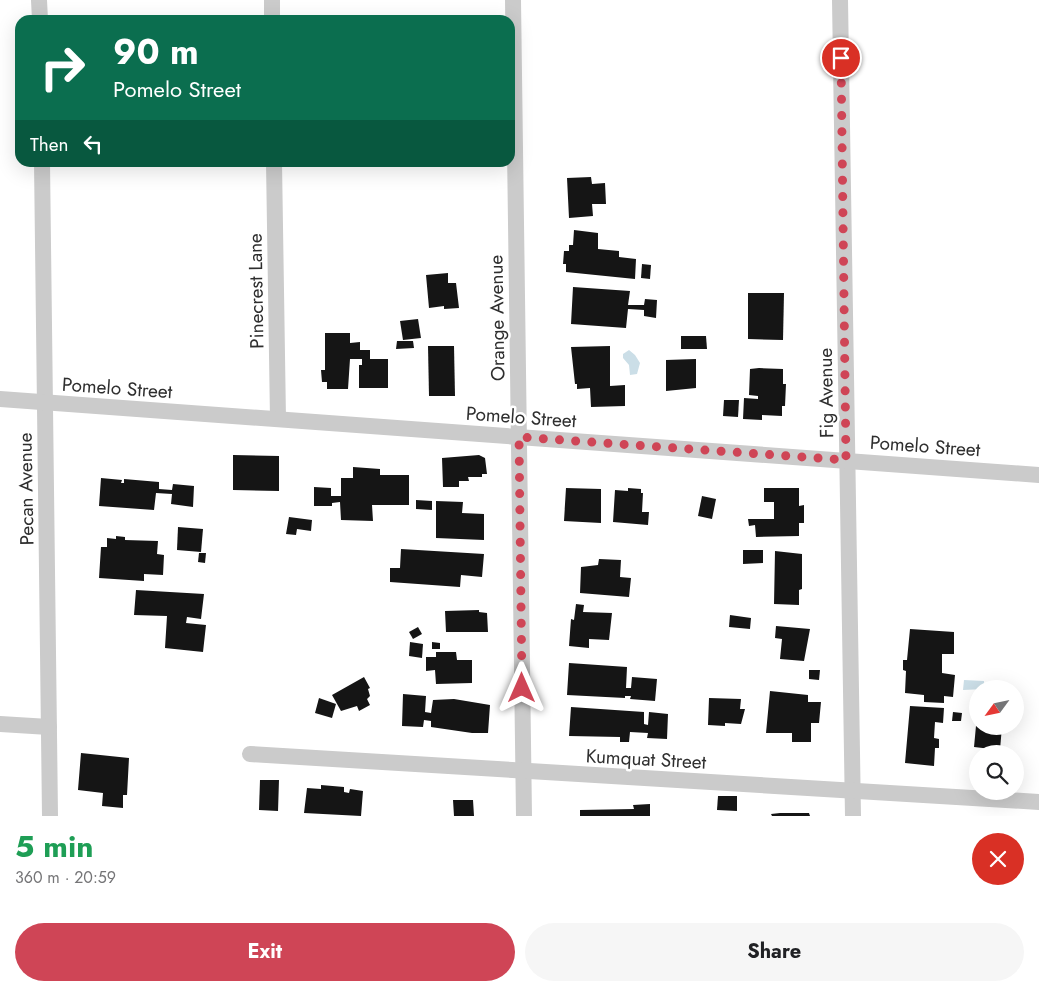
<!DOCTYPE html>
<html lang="en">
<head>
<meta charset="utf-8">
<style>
	body { margin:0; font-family:Jost,sans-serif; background:#f6f6f6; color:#202124; height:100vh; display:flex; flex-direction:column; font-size:19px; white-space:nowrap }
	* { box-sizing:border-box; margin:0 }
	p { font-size:16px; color:#757577 }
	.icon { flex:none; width:28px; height:28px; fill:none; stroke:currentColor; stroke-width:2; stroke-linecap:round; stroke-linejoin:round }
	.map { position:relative; height:816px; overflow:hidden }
	.drawer { display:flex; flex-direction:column; background:#fff; flex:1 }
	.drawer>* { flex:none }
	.hud { position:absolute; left:15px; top:15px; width:500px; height:152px; border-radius:15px; box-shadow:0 5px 20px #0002; background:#0b6e4f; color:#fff; overflow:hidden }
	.needle { width:32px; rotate:237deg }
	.buttons { position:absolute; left:969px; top:680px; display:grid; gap:10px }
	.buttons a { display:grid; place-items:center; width:55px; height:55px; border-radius:50%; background:#fff; box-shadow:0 5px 20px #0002; font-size:25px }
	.pin { position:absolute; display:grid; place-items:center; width:42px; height:42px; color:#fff; margin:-21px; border:2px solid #fff; border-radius:50%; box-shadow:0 1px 5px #0007 }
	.me { position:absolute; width:55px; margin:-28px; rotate:0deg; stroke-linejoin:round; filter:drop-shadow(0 0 4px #0008) }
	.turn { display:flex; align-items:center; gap:18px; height:105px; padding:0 15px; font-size:22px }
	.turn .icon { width:65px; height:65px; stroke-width:2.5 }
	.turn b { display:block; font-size:35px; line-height:42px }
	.then { display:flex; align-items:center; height:48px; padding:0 15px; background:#0003; gap:10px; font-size:19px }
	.round { display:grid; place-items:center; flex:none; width:52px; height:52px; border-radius:26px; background:#f6f6f6 }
	.summary { display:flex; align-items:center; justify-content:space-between; height:85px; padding:0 15px }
	h1 { font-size:30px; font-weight:700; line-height:38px; color:#1e9e55 }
	.button { display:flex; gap:10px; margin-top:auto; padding:10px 15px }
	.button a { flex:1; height:58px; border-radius:30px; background:#cf4556; color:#fff; font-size:20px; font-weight:700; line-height:58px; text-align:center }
	.button a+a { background:#f6f6f6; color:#202124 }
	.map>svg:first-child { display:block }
	.water { fill:#cbdee7 }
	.building { fill:#151515 }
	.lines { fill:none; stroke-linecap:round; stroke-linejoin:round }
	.minor { stroke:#cbcbcb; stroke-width:16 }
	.route { stroke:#cf4556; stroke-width:9; stroke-dasharray:0 16.2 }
	.labels { text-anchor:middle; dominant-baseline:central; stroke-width:5; stroke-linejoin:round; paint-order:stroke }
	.street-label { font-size:19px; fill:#2e2e2e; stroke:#fff }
</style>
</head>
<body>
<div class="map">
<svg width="1039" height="816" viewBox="0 0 1039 816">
	<rect width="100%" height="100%" fill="#fff"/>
	<g class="water">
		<polygon points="629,350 635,355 640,363 637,374 630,375 629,365 623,358 623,354"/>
		<polygon points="964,680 984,681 984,689 963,690"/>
	</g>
	<g class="building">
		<polygon points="591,177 592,184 605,183 606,204 592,204 593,216 569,218 567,178"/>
		<polygon points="574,230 598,233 598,249 619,251 619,257 636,259 635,279 566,272 566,264 563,264 564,251 569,251 569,245 573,245"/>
		<polygon points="642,264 651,265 650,279 641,278"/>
		<polygon points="448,273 448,283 456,283 459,308 444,309 444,306 429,308 426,275"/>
		<polygon points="573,287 630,291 628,305 644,305 645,299 657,300 656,318 644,316 644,310 628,309 626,328 571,324"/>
		<polygon points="748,293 784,293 783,340 748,339"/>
		<polygon points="418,319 421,338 403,340 400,321"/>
		<polygon points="325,333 350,333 350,343 360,342 360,350 370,350 370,359 388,359 388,388 359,388 359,365 362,365 362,359 350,359 348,389 327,389 327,382 322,382 321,370 325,370"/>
		<polygon points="681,336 706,336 707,349 681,349"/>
		<polygon points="397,341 413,341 414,348 396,349"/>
		<polygon points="428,346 454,346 455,396 429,396"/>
		<polygon points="610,346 610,386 625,385 625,406 591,407 590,388 577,389 577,384 575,384 571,347"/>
		<polygon points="696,359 696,388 666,391 666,360"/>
		<polygon points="759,368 783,369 783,384 786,384 785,406 782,406 782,416 762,415 762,420 743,419 744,398 758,399 758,396 749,395 750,369"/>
		<polygon points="724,400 739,400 738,417 723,416"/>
		<polygon points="233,455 279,456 279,491 233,490"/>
		<polygon points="479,455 485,458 487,474 482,474 482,477 468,477 469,481 459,481 459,487 443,487 442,458"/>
		<polygon points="353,467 380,469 380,475 409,475 409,505 372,505 373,521 341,520 340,502 332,503 332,506 314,506 314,487 331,488 331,496 341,496 341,478 353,478"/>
		<polygon points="101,478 122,480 121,483 124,483 124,479 159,482 159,489 172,490 173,484 194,486 193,507 171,504 172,494 156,493 154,510 99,506"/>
		<polygon points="566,488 601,489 601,523 564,521"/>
		<polygon points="628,488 641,489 641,493 643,493 642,512 649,512 648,525 613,522 615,490 628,491"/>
		<polygon points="764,488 799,488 799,506 804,505 804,523 799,523 799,536 756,537 755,525 749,526 748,519 774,519 774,502 764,502"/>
		<polygon points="702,496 716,499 712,519 698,516"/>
		<polygon points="416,500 432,501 432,510 416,509"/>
		<polygon points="436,501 463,502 462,513 484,514 484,540 436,538"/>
		<polygon points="289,517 312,520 311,531 297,529 296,535 286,534"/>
		<polygon points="178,527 203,529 201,552 177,550"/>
		<polygon points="116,536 125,537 125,540 158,541 157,554 164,555 163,575 144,574 144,581 99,578 101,547 107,547 107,538 116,539"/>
		<polygon points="401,549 484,554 482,577 461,575 460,587 390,582 390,568 400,568"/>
		<polygon points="743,550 763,550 763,563 743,564"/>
		<polygon points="775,551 802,554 802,589 799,590 799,605 774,604"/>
		<polygon points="199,553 206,553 205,563 198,562"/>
		<polygon points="599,559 621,560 620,577 631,578 629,597 580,593 581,567 598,565"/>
		<polygon points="136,590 204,594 201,619 187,617 186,623 206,625 203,652 165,648 167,616 134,615"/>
		<polygon points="576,604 584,605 583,612 612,613 609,640 589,639 589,648 569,646 571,619 574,620"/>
		<polygon points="479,610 479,612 487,613 488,632 446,632 445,611"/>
		<polygon points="730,615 751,618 750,629 729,627"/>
		<polygon points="776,626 810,629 804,661 780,659 782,639 775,638"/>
		<polygon points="418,627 422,634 413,639 409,632"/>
		<polygon points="910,629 954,632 954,654 942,654 942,673 955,675 953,697 944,696 944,703 924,702 924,695 905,693 906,671 903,670 903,660 907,660"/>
		<polygon points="410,642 423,644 422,658 409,656"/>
		<polygon points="432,642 440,643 440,649 432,649"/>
		<polygon points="436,652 456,652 457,660 472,660 472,683 436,684 435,670 426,671 426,657 436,657"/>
		<polygon points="569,663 627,667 626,688 631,688 632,677 657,679 655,701 630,699 631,696 625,696 625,698 567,695"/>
		<polygon points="809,670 820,670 819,680 809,679"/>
		<polygon points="364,677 370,688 368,689 370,696 367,699 370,705 359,711 357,706 341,711 332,695"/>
		<polygon points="770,691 808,695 808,702 821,702 819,723 811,723 811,742 792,742 792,733 766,733"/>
		<polygon points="403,694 426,696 425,712 431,713 433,700 454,699 490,705 488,733 472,733 431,727 431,721 424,720 423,727 402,726"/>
		<polygon points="319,698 336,704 332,718 315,713"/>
		<polygon points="709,698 741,699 740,709 745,709 741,724 725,723 725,726 708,725"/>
		<polygon points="910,706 944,708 943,723 935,722 934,738 939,739 939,748 935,748 934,766 905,763"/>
		<polygon points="571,707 644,712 644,724 648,725 649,712 668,714 667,739 647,738 648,733 630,732 629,742 620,742 620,737 569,736"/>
		<polygon points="953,712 962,713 961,721 952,721"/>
		<polygon points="976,726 1002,726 1000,750 974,747"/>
		<polygon points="81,753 129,758 127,795 123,795 123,808 102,806 103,793 78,790"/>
		<polygon points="260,780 279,780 278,811 259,810"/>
		<polygon points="321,785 344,787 344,792 349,793 350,789 363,791 361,816 304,813 307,788 321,789"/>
		<polygon points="718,796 737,796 737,811 717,810"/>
		<polygon points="453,800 473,800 474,816 454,816"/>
		<polygon points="650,804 650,816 580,816 580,810 634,809 633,805"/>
		<polygon points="780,813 809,813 810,816 772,816 771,814"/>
	</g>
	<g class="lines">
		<g class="minor">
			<polyline points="39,0 40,20"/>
			<polyline points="272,0 272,20"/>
			<polyline points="513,0 524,816"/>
			<polyline points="840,0 853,816"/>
			<polyline points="42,162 50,816"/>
			<polyline points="274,162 278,419"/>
			<polyline points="0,399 1039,475"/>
			<polyline points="0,724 49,727"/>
			<polyline points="250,754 1039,802"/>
		</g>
	</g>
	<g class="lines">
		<polyline class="route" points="522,688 519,437 846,460 841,58"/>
	</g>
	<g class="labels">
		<g class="street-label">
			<text transform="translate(256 291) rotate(-91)">Pinecrest Lane</text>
			<text transform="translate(497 318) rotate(-91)">Orange Avenue</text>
			<text transform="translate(117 388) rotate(4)">Pomelo Street</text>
			<text transform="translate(826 393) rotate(-91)">Fig Avenue</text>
			<text transform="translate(521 417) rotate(4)">Pomelo Street</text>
			<text transform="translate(925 446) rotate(4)">Pomelo Street</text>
			<text transform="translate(26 489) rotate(-91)">Pecan Avenue</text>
			<text transform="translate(646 759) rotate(3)">Kumquat Street</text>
		</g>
	</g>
</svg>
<div class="buttons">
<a><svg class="needle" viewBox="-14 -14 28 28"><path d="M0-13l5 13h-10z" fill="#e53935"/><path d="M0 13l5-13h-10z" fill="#757577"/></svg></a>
<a><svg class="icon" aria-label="search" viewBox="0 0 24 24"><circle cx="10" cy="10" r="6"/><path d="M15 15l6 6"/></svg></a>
</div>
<div class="pin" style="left:841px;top:58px;background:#d93025"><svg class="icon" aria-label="arrive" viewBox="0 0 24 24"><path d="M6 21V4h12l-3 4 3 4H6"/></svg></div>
<svg class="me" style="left:522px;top:688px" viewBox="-20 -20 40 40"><path d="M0-17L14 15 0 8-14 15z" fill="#cf4556" stroke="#fff" stroke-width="4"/></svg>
<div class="hud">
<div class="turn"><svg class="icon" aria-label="right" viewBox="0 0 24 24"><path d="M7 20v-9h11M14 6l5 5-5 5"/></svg><div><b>90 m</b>Pomelo Street</div></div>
<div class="then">Then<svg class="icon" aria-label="left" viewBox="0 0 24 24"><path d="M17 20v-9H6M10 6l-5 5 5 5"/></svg></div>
</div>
</div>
<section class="drawer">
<div class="summary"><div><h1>5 min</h1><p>360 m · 20:59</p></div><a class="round" style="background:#d93025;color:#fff"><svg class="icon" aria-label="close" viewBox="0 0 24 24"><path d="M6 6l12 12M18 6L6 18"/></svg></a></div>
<div class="button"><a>Exit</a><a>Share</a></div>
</section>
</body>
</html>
